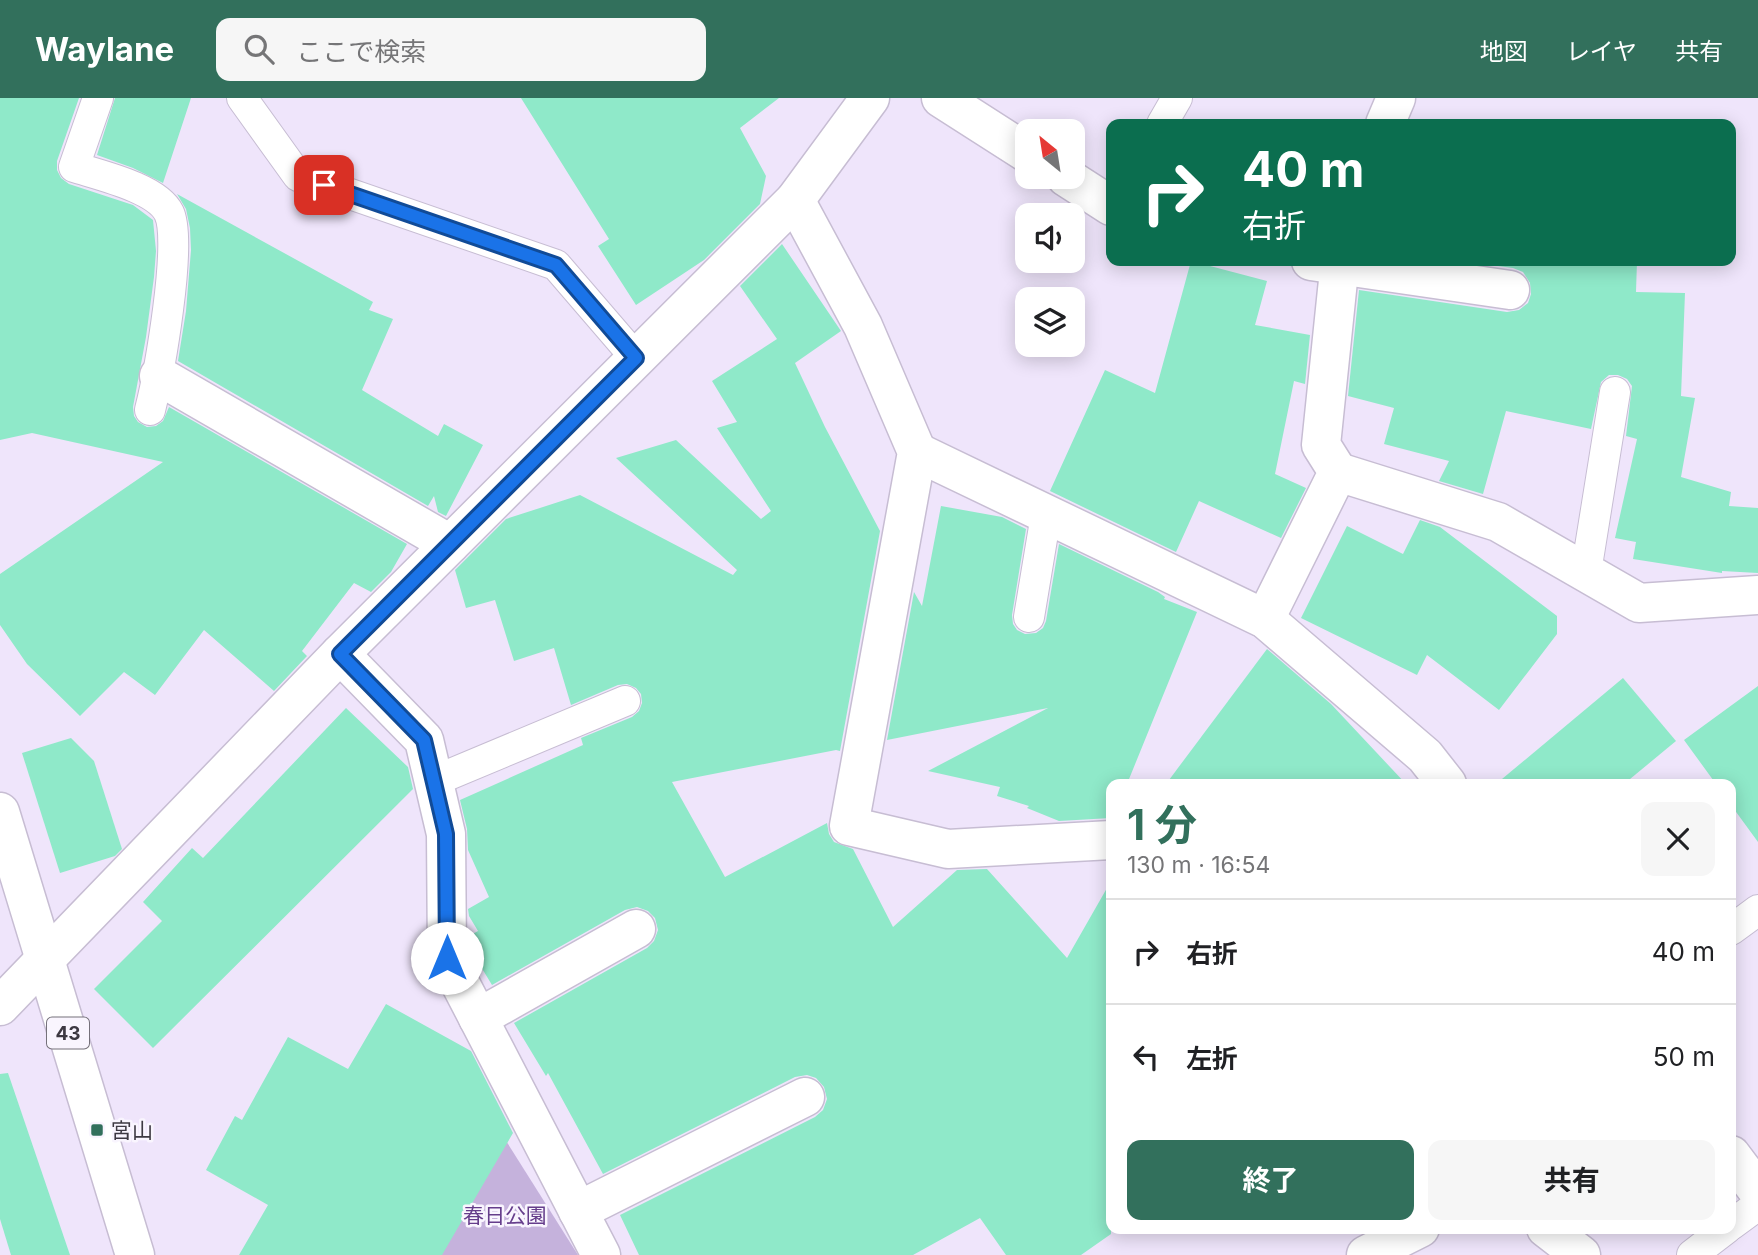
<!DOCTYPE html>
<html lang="ja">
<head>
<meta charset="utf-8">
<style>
	body { margin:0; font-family:Inter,"Noto Sans JP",sans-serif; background:#f6f6f6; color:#202124; height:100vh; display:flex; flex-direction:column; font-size:26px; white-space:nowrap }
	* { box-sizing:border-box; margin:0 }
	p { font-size:23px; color:#757577 }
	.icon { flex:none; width:38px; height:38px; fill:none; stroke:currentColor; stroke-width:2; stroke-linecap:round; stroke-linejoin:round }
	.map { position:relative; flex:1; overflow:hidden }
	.sheet { position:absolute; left:1106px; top:681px; width:630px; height:455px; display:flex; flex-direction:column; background:#fff; border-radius:14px; box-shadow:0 4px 18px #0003 }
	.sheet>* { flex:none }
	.guide { position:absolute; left:1106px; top:21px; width:630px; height:147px; border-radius:14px; box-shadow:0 4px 18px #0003; background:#0b6e4f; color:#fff; overflow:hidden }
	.needle { width:46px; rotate:330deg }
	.fabs { position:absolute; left:1015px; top:21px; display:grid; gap:14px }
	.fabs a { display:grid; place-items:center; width:70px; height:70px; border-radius:14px; background:#fff; box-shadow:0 4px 18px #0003; font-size:35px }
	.pin { position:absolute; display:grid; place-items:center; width:60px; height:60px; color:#fff; margin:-30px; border-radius:14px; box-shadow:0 4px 10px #0006 }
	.me { position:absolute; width:77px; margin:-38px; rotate:0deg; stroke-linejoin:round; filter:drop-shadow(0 0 5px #0008) }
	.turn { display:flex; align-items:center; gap:24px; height:147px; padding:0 21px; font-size:32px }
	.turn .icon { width:91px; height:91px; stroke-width:2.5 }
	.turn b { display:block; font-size:49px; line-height:60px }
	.round { display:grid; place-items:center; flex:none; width:74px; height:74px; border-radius:14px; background:#f6f6f6 }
	.overview { display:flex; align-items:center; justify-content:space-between; height:119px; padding:0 21px }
	h1 { font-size:42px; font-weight:700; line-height:52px; color:#32705c }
	.primary-button { display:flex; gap:14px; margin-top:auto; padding:14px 21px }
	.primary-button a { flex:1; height:80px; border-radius:14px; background:#32705c; color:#fff; font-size:28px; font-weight:700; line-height:80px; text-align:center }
	.primary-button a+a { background:#f6f6f6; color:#202124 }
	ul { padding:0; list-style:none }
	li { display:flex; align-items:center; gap:21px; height:105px; padding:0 21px; border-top:2px solid #e0e0e0 }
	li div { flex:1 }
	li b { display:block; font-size:26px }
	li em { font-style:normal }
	header { display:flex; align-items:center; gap:42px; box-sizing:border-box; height:98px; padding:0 35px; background:#32705c; color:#fff }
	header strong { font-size:33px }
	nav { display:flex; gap:38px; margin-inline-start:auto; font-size:24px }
	.search { width:490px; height:63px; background:#f6f6f6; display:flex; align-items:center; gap:18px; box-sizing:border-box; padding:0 24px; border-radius:14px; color:#757577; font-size:26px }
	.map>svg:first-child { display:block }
	.green { fill:#c5b2dc }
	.building { fill:#8fe9c9 }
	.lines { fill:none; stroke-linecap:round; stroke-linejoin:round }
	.lane-casing { stroke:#c7bdd3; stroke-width:32 }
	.street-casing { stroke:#c7bdd3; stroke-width:41 }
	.primary-casing { stroke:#c7bdd3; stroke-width:41 }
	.lane { stroke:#fff; stroke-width:30 }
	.street { stroke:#fff; stroke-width:38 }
	.primary { stroke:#fff; stroke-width:38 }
	.route-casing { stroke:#114b97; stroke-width:18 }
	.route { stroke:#1a73e8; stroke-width:12 }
	.poi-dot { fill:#32705c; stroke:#f9f5fe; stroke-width:2.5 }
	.labels { text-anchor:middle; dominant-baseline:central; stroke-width:5; stroke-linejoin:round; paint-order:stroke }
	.shield { fill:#f9f5fe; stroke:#75717a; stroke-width:2 }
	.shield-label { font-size:19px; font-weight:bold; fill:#3d3942 }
	.poi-label { font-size:21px; fill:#3d3942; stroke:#f9f5fe; text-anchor:start }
	.park-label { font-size:21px; fill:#653d8b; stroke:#f9f5fe }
</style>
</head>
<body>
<header>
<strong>Waylane</strong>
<div class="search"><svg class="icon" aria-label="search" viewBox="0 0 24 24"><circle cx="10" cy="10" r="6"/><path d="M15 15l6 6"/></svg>ここで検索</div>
<nav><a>地図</a><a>レイヤ</a><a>共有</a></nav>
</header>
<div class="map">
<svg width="1758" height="1157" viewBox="0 0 1758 1157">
	<rect width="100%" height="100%" fill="#efe5fb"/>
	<polygon class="green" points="503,1038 578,1157 433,1157"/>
	<g class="building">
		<polygon points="0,0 79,0 57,63 57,72 61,80 69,86 133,107 153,122 156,153 154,179 146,239 133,309 134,318 138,324 147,329 156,328 163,323 169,309 407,446 391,474 371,494 354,485 302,553 307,558 274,593 204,532 155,597 124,574 80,618 27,566 0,527 0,476 163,364 32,335 0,342"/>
		<polygon points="115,0 191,0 163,85 133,70 97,57"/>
		<polygon points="521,0 779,0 740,30 766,78 760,106 704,162 636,207 598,148 609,141"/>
		<polygon points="177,96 373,204 369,212 393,221 362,292 438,338 444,326 483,347 446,418 438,414 434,398 428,408 178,263 186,213 191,152 190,130 186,111"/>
		<polygon points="782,146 841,233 795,265 825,329 880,433 840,653 836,652 672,684 725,779 827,725 829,736 834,744 853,751 893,829 957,772 987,771 1067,860 1111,783 1111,1136 1081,1157 1006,1157 980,1120 913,1157 639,1157 620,1117 815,1019 823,1012 827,1001 824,989 816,980 807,977 795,979 603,1076 548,975 546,978 514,925 647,850 654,843 658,832 655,820 648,813 637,809 625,812 492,887 469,849 469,838 478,833 469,818 468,811 489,799 468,752 467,731 460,702 583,647 581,640 632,619 639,613 642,605 641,596 636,590 627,586 618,587 571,607 554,550 514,563 495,502 466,510 455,472 506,421 580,397 733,477 737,472 616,360 676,342 761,421 771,413 717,330 737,324 712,283 777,241 740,188"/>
		<polygon points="1191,163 1267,183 1255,227 1310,237 1305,286 1294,283 1275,376 1306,390 1281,440 1199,403 1176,454 1050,393 1105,272 1155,295"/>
		<polygon points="1461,163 1637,163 1636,194 1685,195 1681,298 1695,300 1681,379 1731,394 1729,408 1758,410 1758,475 1722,473 1722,475 1633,461 1636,444 1615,440 1637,341 1626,338 1632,288 1627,281 1618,277 1609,277 1601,284 1591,331 1506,313 1483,396 1439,383 1449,363 1384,346 1394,310 1348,298 1359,192 1507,214 1519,212 1528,205 1531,196 1530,185 1523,174 1513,170"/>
		<polygon points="941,408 1002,419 1026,431 1012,517 1013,526 1017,532 1025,536 1036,535 1043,530 1046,523 1059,446 1158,494 1165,499 1164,501 1197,514 1127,686 1111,686 1111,720 1059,723 1027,710 1029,708 997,698 1000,689 928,673 1048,610 887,642 914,494 922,508"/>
		<polygon points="1420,422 1440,429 1557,518 1557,536 1499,612 1427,557 1417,577 1301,520 1347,428 1403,456"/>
		<polygon points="1267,551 1331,606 1406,686 1166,686"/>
		<polygon points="1623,580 1676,643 1624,686 1496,686"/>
		<polygon points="1758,588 1758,744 1731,707 1731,686 1716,686 1684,642"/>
		<polygon points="346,610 408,669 413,691 153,950 94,891 162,823 143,804 192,750 203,760"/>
		<polygon points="71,640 94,663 122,751 115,758 60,775 22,655"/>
		<polygon points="386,906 471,953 513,1035 442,1157 239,1157 268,1107 206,1072 235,1018 242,1022 288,939 348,971"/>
		<polygon points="8,975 70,1157 11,1157 0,1121 0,976"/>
	</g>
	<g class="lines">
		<g class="lane-casing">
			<g id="lane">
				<path d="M98,0L74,69C99,77 157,90 169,115C183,144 159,276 150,312"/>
				<polyline points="242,0 298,78 556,167 636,260"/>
				<polyline points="1162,26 1177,0"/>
				<polyline points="1586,474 1615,294"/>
				<polyline points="1029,519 1046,417"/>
				<polyline points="434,683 625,603"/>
				<polyline points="1731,832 1758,812"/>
				<polyline points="1731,1127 1758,1107"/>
				<polyline points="1692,1157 1727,1130"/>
			</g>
		</g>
		<g class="street-casing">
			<g id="street">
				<polyline points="941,0 1027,55"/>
				<polyline points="1385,26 1396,0"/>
				<polyline points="1066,79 1111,108"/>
				<polyline points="795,102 863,228 917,354 849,728 948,751 1111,742"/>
				<polyline points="1311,163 1510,192"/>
				<polyline points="159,278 450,446"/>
				<polyline points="917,354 1265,521 1425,658 1447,686"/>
				<polyline points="1338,374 1498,424 1639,505 1758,497"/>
				<polyline points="1265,521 1338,374 1321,347 1340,163"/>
				<polyline points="340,556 424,642 446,736 447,860 601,1157"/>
				<polyline points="0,908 340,556 795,102 870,0"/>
				<polyline points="478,920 636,831"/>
				<polyline points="1731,1057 1758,1093"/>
				<polyline points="578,1113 805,999"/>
				<polyline points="1546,1130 1581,1157"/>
				<polyline points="1366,1157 1420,1130"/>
			</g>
		</g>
		<g class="primary-casing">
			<polyline id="primary" points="0,714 135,1157"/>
		</g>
		<use href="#lane" class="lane"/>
		<use href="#street" class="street"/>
		<use href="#primary" class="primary"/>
	</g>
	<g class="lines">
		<g class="route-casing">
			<polyline id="route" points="324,87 556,167 636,260 340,556 424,642 446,736 447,860"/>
		</g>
		<use href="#route" class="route"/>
	</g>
	<rect class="poi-dot" x="90" y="1025" width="14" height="14" rx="3.5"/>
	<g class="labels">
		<rect class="shield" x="47" y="919.5" width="42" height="31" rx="5"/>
		<g class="shield-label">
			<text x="68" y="935">43</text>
		</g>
		<g class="poi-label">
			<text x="111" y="1032">宮山</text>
		</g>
		<g class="park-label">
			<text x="505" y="1117">春日公園</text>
		</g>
	</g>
</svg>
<div class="fabs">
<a><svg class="needle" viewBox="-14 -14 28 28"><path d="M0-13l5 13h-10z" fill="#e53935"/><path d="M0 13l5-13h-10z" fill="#757577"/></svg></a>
<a><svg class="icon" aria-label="sound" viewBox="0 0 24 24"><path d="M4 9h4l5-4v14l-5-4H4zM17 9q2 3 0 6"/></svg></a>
<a><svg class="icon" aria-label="layers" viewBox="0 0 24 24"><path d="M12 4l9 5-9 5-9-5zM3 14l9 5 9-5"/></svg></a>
</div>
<div class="pin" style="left:324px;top:87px;background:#d93025"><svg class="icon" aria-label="arrive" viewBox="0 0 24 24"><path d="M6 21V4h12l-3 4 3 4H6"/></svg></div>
<svg class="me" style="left:447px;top:860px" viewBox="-20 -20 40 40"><circle r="19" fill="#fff"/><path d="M0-13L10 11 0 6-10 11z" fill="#1a73e8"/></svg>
<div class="guide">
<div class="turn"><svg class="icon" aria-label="right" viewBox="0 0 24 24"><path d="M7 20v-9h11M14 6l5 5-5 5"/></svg><div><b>40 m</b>右折</div></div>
</div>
<section class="sheet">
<div class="overview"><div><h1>1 分</h1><p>130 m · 16:54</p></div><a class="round"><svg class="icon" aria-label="close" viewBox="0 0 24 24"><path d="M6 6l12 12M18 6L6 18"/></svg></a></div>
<ul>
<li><svg class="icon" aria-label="right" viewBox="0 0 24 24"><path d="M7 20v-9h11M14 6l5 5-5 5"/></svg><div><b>右折</b></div><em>40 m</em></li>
<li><svg class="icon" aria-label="left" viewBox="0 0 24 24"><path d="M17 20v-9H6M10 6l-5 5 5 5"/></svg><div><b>左折</b></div><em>50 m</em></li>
</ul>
<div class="primary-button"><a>終了</a><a>共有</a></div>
</section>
</div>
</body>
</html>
